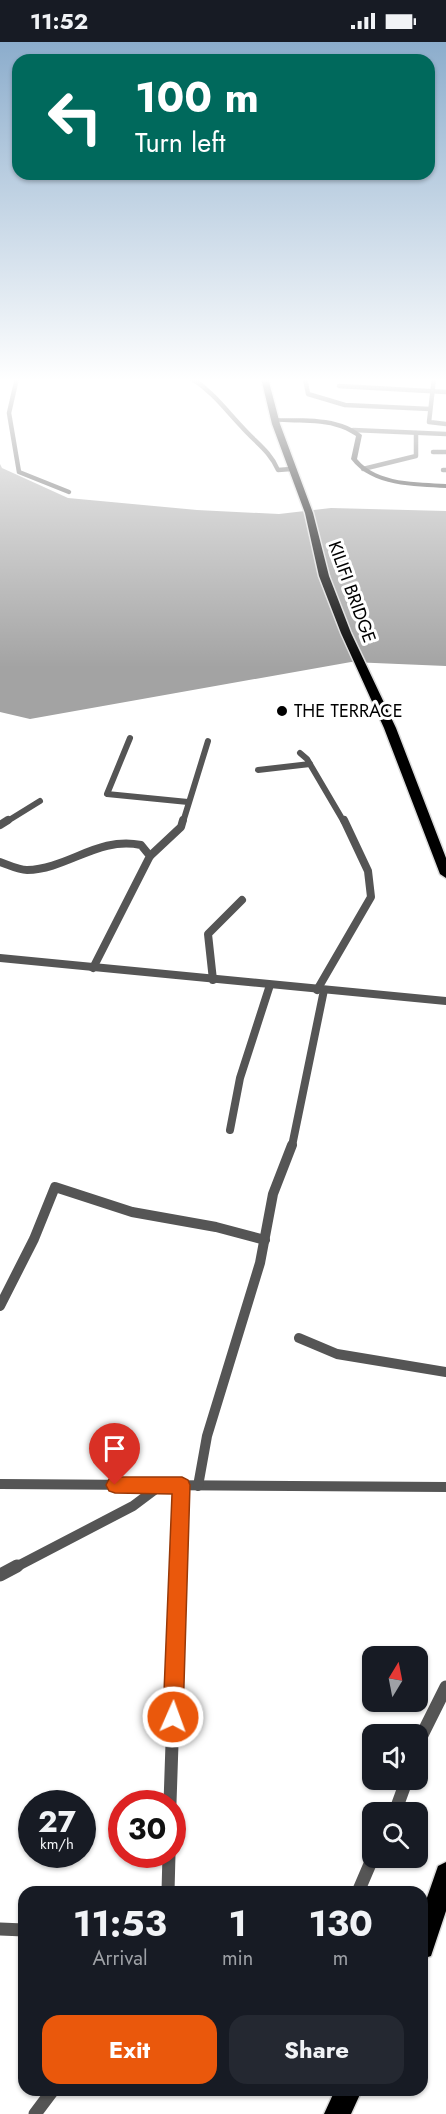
<!DOCTYPE html>
<html lang="en">
<head>
<meta charset="utf-8">
<style>
	body { margin:0; font-family:Jost,sans-serif; background:#242831; color:#f1f3f6; height:100vh; display:flex; flex-direction:column; font-size:22px; white-space:nowrap }
	* { box-sizing:border-box; margin:0 }
	p { font-size:20px; color:#9ea1a6 }
	.icon { flex:none; width:33px; height:33px; fill:none; stroke:currentColor; stroke-width:2; stroke-linecap:round; stroke-linejoin:round }
	.map { position:relative; flex:1; overflow:hidden }
	.panel { position:absolute; left:18px; top:1844px; width:410px; height:210px; display:flex; flex-direction:column; background:#171b24; border-radius:18px; box-shadow:0 2px 4px #0004 }
	.panel>* { flex:none }
	.banner { position:absolute; left:12px; top:12px; width:423px; height:126px; border-radius:18px; box-shadow:0 2px 4px #0004; background:#00695c; color:#fff; overflow:hidden }
	.needle { width:39px; rotate:10deg }
	.tools { position:absolute; left:362px; top:1604px; display:grid; gap:12px }
	.tools a { display:grid; place-items:center; width:66px; height:66px; border-radius:12px; background:#171b24; box-shadow:0 2px 4px #0004; font-size:30px }
	.speed { position:absolute; left:18px; top:1748px; display:flex; gap:12px; font-size:30px; font-weight:700; text-align:center }
	.speed>* { display:grid; place-content:center; width:78px; height:78px; border-radius:50%; background:#171b24; box-shadow:0 2px 4px #0004; line-height:1 }
	.speed small { font-size:15px; font-weight:400 }
	.speed .limit { border:9px solid #d22; background:#fff; color:#111 }
	.pin { position:absolute; display:grid; place-items:center; width:51px; height:51px; color:#fff; margin:-62px -26px; border-radius:50% 50% 50% 0; rotate:-45deg; box-shadow:0 0 6px #0007 }
	.pin .icon { rotate:45deg }
	.me { position:absolute; width:66px; margin:-33px; rotate:2deg; stroke-linejoin:round; filter:drop-shadow(0 0 4px #0008) }
	.turn { display:flex; align-items:center; gap:21px; height:126px; padding:0 24px; font-size:27px }
	.turn .icon { width:78px; height:78px; stroke-width:2.5 }
	.turn b { display:block; font-size:42px; line-height:51px }
	.eta { display:flex; justify-content:space-evenly; align-items:center; height:102px; text-align:center }
	.eta b { font-size:36px; font-weight:700; line-height:42px }
	.cta { display:flex; gap:12px; margin-top:auto; padding:12px 24px }
	.cta a { flex:1; height:69px; border-radius:18px; background:#ea580c; color:#fff; font-size:24px; font-weight:700; line-height:69px; text-align:center }
	.cta a+a { background:#242831; color:#f1f3f6 }
	.status { display:flex; justify-content:space-between; align-items:center; height:42px; padding:0 30px; background:#171b24; direction:ltr }
	.status svg { height:16px; fill:currentColor }
	.map>svg:first-child { display:block }
	.water { fill:#a3a3a3 }
	.lines { fill:none; stroke-linecap:round; stroke-linejoin:round }
	.highway-casing { stroke:#dbdbdb; stroke-width:3 }
	.street-far4 { stroke:#555; stroke-width:4.5 }
	.street-far3 { stroke:#555; stroke-width:6 }
	.street-far2 { stroke:#555; stroke-width:8 }
	.street-far1 { stroke:#555; stroke-width:10 }
	.street { stroke:#555; stroke-width:13 }
	.secondary { fill:#222; fill-rule:evenodd }
	.highway { fill:#000; fill-rule:evenodd }
	.route { fill:#ea580c; stroke:#983908; stroke-width:1.5 }
	.poi-dot { fill:#000; stroke:#fff; stroke-width:2 }
	.labels { text-anchor:middle; dominant-baseline:central; stroke-width:6; stroke-linejoin:round; paint-order:stroke }
	.far-street-label { font-size:18px; fill:#000; stroke:#fff }
	.far-poi-label { font-size:18px; fill:#000; stroke:#fff; text-anchor:start }
</style>
</head>
<body>
<div class="status"><b>11:52</b><svg viewBox="0 0 49 12"><path d="M0 12V9h3v3zM5 12V6h3v6zM10 12V3h3v9zM15 12V0h3v12zM26 1h20v11H26zM47 4h2v5h-2z"/></svg></div>
<div class="map">
<svg width="446" height="2072" viewBox="0 0 446 2072">
	<rect width="100%" height="100%" fill="#fff"/>
	<polygon class="water" points="0,422 2,426 68,456 197,468 279,472 331,466 446,469 446,624 351,620 30,677 0,670"/>
	<g class="lines">
		<g class="highway-casing">
			<g id="highway">
				<polygon points="261,336 268,336 280,382 313,471 329,534 351,591 396,686 446,816 446,836 440,832 384,686 341,591 319,534 305,471 272,382"/>
				<polygon points="446,1820 446,1869 431,1914 422,1917 422,1870 438,1824"/>
				<polygon points="335,2048 362,2048 351,2072 324,2072"/>
			</g>
		</g>
		<g class="street-far4">
			<polyline points="17,336 9,371 19,430 69,450"/>
			<path d="M191,336C212,349 225,367 242,385C255,400 270,409 278,428L291,427"/>
			<polyline points="305,336 308,352 345,363 430,367"/>
			<polyline points="434,336 429,380 446,382"/>
			<polyline points="339,344 446,350"/>
			<polyline points="353,388 446,392"/>
			<polyline points="433,410 446,410"/>
			<polyline points="363,427 416,414 416,391"/>
			<polyline points="443,428 446,428"/>
		</g>
		<g class="street-far3">
			<polyline points="130,696 107,752 188,760"/>
			<polyline points="300,711 307,717 344,780"/>
			<polyline points="258,728 310,722"/>
			<polyline points="6,780 40,759"/>
			<polyline points="183,780 208,699"/>
		</g>
		<g class="street-far2">
			<polyline points="0,783 8,778"/>
			<polyline points="150,814 181,785 183,778"/>
			<path d="M0,820C9,823 18,828 27,828C68,827 98,794 141,803L150,814L93,926"/>
			<polyline points="0,916 446,959"/>
			<polyline points="213,938 208,892 242,858"/>
			<polyline points="317,948 371,855 368,829 344,778"/>
			<polyline points="230,1088 240,1036 270,943"/>
			<polyline points="292,1104 324,948"/>
		</g>
		<g class="street-far1">
			<polyline points="0,1264 34,1197 55,1145 132,1170 216,1185 265,1198"/>
			<polyline points="299,1296 337,1312 446,1330"/>
			<polyline points="0,1442 446,1445"/>
			<polyline points="198,1444 207,1394 260,1221 273,1152 292,1103"/>
			<polyline points="14,1526 133,1464 161,1443"/>
			<polyline points="178,1526 181,1443"/>
		</g>
		<g class="street">
			<polyline points="0,1533 17,1524"/>
			<polyline points="417,1703 446,1645"/>
			<polyline points="170,1761 178,1524"/>
			<polyline points="395,1770 407,1737"/>
			<polyline points="168,1850 169,1812"/>
			<polyline points="358,1850 373,1815"/>
			<polyline points="0,1887 24,1888"/>
			<polyline points="35,2072 53,2048"/>
		</g>
		<path class="secondary" d="M275,376C304,377 338,373 362,393L357,417C378,442 417,440 446,442V446C414,444 372,445 351,417L356,394C329,376 302,383 273,379Z"/>
		<use href="#highway" class="highway"/>
	</g>
	<linearGradient id="sky" x2="0" y2="1"><stop stop-color="#8cadcc"/><stop offset="0.54" stop-color="#fff"/><stop offset="1" stop-color="#fff" stop-opacity="0"/></linearGradient>
	<rect width="446" height="626" fill="url(#sky)"/>
	<polygon class="route" points="115,1435 182,1435 188,1438 190,1443 183,1675 180,1682 173,1685 166,1682 163,1675 172,1452 115,1451 109,1449 106,1443 109,1437"/>
	<circle class="poi-dot" cx="282" cy="669" r="6"/>
	<g class="labels">
		<g class="far-street-label">
			<text transform="translate(352 550) rotate(70)">KILIFI BRIDGE</text>
		</g>
		<g class="far-poi-label">
			<text x="294" y="669">THE TERRACE</text>
		</g>
	</g>
</svg>
<div class="tools">
<a><svg class="needle" viewBox="-14 -14 28 28"><path d="M0-13l5 13h-10z" fill="#e53935"/><path d="M0 13l5-13h-10z" fill="#9ea1a6"/></svg></a>
<a><svg class="icon" aria-label="sound" viewBox="0 0 24 24"><path d="M4 9h4l5-4v14l-5-4H4zM17 9q2 3 0 6"/></svg></a>
<a><svg class="icon" aria-label="search" viewBox="0 0 24 24"><circle cx="10" cy="10" r="6"/><path d="M15 15l6 6"/></svg></a>
</div>
<div class="speed"><div>27<small>km/h</small></div><div class="limit">30</div></div>
<div class="pin" style="left:115px;top:1443px;background:#d93025"><svg class="icon" aria-label="arrive" viewBox="0 0 24 24"><path d="M6 21V4h12l-3 4 3 4H6"/></svg></div>
<svg class="me" style="left:173px;top:1675px" viewBox="-20 -20 40 40"><circle r="17" fill="#ea580c" stroke="#fff" stroke-width="3"/><path d="M0-11L8 9 0 5-8 9z" fill="#fff"/></svg>
<div class="banner">
<div class="turn"><svg class="icon" aria-label="left" viewBox="0 0 24 24"><path d="M17 20v-9H6M10 6l-5 5 5 5"/></svg><div><b>100 m</b>Turn left</div></div>
</div>
<section class="panel">
<div class="eta">
<div><b>11:53</b><p>Arrival</p></div>
<div><b>1</b><p>min</p></div>
<div><b>130</b><p>m</p></div>
</div>
<div class="cta"><a>Exit</a><a>Share</a></div>
</section>
</div>
</body>
</html>
